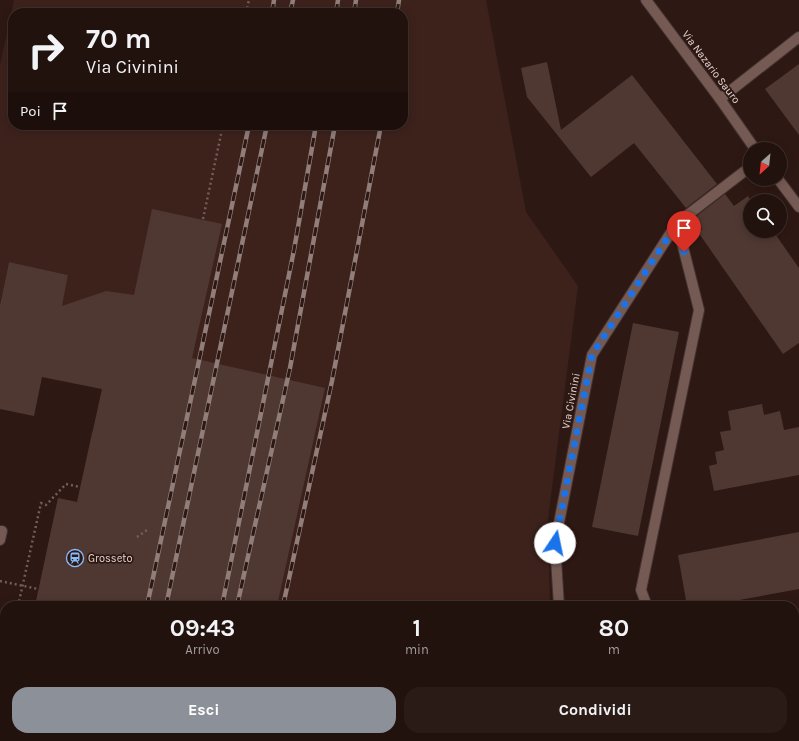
<!DOCTYPE html>
<html lang="it">
<head>
<meta charset="utf-8">
<style>
	body { margin:0; font-family:Karla,sans-serif; background:#2a1b17; color:#f1f3f6; height:100vh; display:flex; flex-direction:column; font-size:15px; white-space:nowrap }
	* { box-sizing:border-box; margin:0 }
	p { font-size:13px; color:#a29e9e }
	.icon { flex:none; width:22px; height:22px; fill:none; stroke:currentColor; stroke-width:2; stroke-linecap:round; stroke-linejoin:round }
	.map { position:relative; flex:1; overflow:hidden }
	.drawer { position:absolute; left:0px; top:601px; width:799px; height:140px; display:flex; flex-direction:column; background:#22120e; border-radius:16px 16px 0 0; box-shadow:0 2px 10px #0003,0 0 0 1px #3f322e }
	.drawer>* { flex:none }
	.guide { position:absolute; left:8px; top:8px; width:400px; height:122px; border-radius:16px; box-shadow:0 2px 10px #0003,0 0 0 1px #3f322e; background:#22120e; color:#f1f3f6; overflow:hidden }
	.needle { width:26px; rotate:207deg }
	.buttons { position:absolute; left:743px; top:142px; display:grid; gap:8px }
	.buttons a { display:grid; place-items:center; width:44px; height:44px; border-radius:50%; background:#22120e; box-shadow:0 2px 10px #0003,0 0 0 1px #3f322e; font-size:20px }
	.pin { position:absolute; display:grid; place-items:center; width:34px; height:34px; color:#fff; margin:-41px -17px; border-radius:50% 50% 50% 0; rotate:-45deg; box-shadow:0 0 4px #0007 }
	.pin .icon { rotate:45deg }
	.me { position:absolute; width:44px; margin:-22px; rotate:11deg; stroke-linejoin:round; filter:drop-shadow(0 0 3px #0008) }
	.turn { display:flex; align-items:center; gap:14px; height:84px; padding:0 12px; font-size:18px }
	.turn .icon { width:52px; height:52px; stroke-width:2.5 }
	.turn b { display:block; font-size:28px; line-height:34px }
	.then { display:flex; align-items:center; height:38px; padding:0 12px; background:#0003; gap:8px; font-size:15px }
	.eta { display:flex; justify-content:space-evenly; align-items:center; height:68px; text-align:center }
	.eta b { font-size:24px; font-weight:700; line-height:28px }
	.action { display:flex; gap:8px; margin-top:auto; padding:8px 12px }
	.action a { flex:1; height:46px; border-radius:16px; background:#8c9099; color:#fff; font-size:16px; font-weight:700; line-height:46px; text-align:center }
	.action a+a { background:#2a1b17; color:#f1f3f6 }
	.map>svg:first-child { display:block }
	.built { fill:#3d221c; fill-rule:evenodd }
	.building { fill:#503832 }
	.lines { fill:none; stroke-linecap:round; stroke-linejoin:round }
	.service-casing { stroke:#433230; stroke-width:12 }
	.minor-casing { stroke:#433230; stroke-width:12 }
	.tertiary-casing { stroke:#433230; stroke-width:12 }
	.path { stroke:#725e5a; stroke-width:2.5; stroke-dasharray:2 3; stroke-linecap:butt }
	.service { stroke:#755a54; stroke-width:10 }
	.minor { stroke:#755a54; stroke-width:10 }
	.tertiary { stroke:#755a54; stroke-width:10 }
	.rail-casing { stroke:#917e7a; stroke-width:4.5 }
	.rail { stroke:#2e1813; stroke-width:3; stroke-dasharray:9; stroke-linecap:butt }
	.route { stroke:#1a73e8; stroke-width:7; stroke-dasharray:0 12.6 }
	.labels { text-anchor:middle; dominant-baseline:central; stroke-width:3.5; stroke-linejoin:round; paint-order:stroke }
	.street-label { font-size:11px; fill:#e4d4d1; stroke:#2e1813 }
	.poi-label { font-size:11px; fill:#e4d4d1; stroke:#2e1813; text-anchor:start }
</style>
</head>
<body>
<div class="map">
<svg width="799" height="741" viewBox="0 0 799 741">
	<rect width="100%" height="100%" fill="#2e1813"/>
	<g class="built">
		<path d="M14,0H486L526,212L578,286L548,519L550,606H35L58,498L77,502L92,431L103,434L112,391L47,378L68,275L9,262L0,303V65ZM13,13H403V125H13Z"/>
		<polygon points="24,736 600,736 603,741 23,741"/>
	</g>
	<g class="building">
		<polygon points="547,62 561,130 632,75 717,184 686,208 634,143 591,177 527,97 521,68"/>
		<polygon points="799,64 799,135 765,89"/>
		<polygon points="725,194 734,206 748,196 751,201 750,201 750,231 773,231 799,268 799,343 783,354 698,232 702,229 694,218"/>
		<polygon points="152,209 222,224 192,358 325,388 277,606 35,606 58,498 77,502 102,389 42,377 34,416 0,409 0,305 9,262 68,275 62,306 106,291 134,295"/>
		<polygon points="633,323 679,332 638,536 592,527"/>
		<polygon points="762,404 764,415 780,411 784,430 799,427 799,475 714,491 709,466 717,464 715,452 724,450 720,432 731,430 728,411"/>
		<polygon points="799,532 799,589 707,606 687,606 678,555"/>
	</g>
	<g class="lines">
		<g class="service-casing">
			<polyline id="service" points="0,531 2,531 0,540"/>
		</g>
		<g class="minor-casing">
			<g id="minor">
				<polyline points="720,99 799,37"/>
				<polyline points="559,606 555,543 592,355 677,223 750,167"/>
				<polyline points="647,606 641,590 699,310 677,223"/>
				<polyline points="607,736 609,741"/>
				<polyline points="693,736 694,741"/>
			</g>
		</g>
		<g class="tertiary-casing">
			<g id="tertiary">
				<polyline points="646,0 720,99 755,149"/>
				<polyline points="778,179 799,207"/>
			</g>
		</g>
		<g class="path">
			<polyline points="246,13 249,0"/>
			<polyline points="203,219 223,125"/>
			<polyline points="137,537 147,530"/>
			<polyline points="0,581 38,589"/>
			<polyline points="18,606 41,503 46,505 66,484 80,487"/>
			<polyline points="0,653 5,653"/>
		</g>
		<use href="#service" class="service"/>
		<use href="#minor" class="minor"/>
		<use href="#tertiary" class="tertiary"/>
		<g class="rail-casing">
			<g id="rail">
				<polyline points="272,13 274,0"/>
				<polyline points="290,13 293,0"/>
				<polyline points="336,13 338,0"/>
				<polyline points="354,13 356,0"/>
				<polyline points="397,13 399,0"/>
				<polyline points="147,606 249,125"/>
				<polyline points="166,606 267,125"/>
				<polyline points="222,606 294,250 316,125"/>
				<polyline points="237,606 290,368 335,125"/>
				<polyline points="283,606 332,381 381,125"/>
				<polyline points="118,741 119,736"/>
				<polyline points="137,741 138,736"/>
				<polyline points="191,741 192,736"/>
				<polyline points="209,741 210,736"/>
				<polyline points="254,741 255,736"/>
			</g>
		</g>
		<use href="#rail" class="rail"/>
	</g>
	<g class="lines">
		<polyline class="route" points="555,543 592,355 677,223 684,252"/>
	</g>
	<defs>
		<g id="station-ring" transform="scale(0.9)"><circle r="9.5" fill="#2e1813" stroke="#87bbfc" stroke-width="1.5"/><path d="M-3-6H3Q5-6 5-4V2Q5 4 3 4L4.5 6H3L1.5 4h-3L-3 6H-4.5L-3 4Q-5 4-5 2V-4Q-5-6-3-6ZM-3.5-4v3h7v-3ZM-3.5 1v1.5H-2V1ZM2 1v1.5H3.5V1Z" fill="#87bbfc"/></g>
	</defs>
	<g fill-rule="evenodd">
		<use href="#station-ring" x="75" y="558"/>
	</g>
	<g class="labels">
		<g class="street-label">
			<text transform="translate(711 67) rotate(53)">Via Nazario Sauro</text>
			<text transform="translate(571 401) rotate(-79)">Via Civinini</text>
		</g>
		<g class="poi-label">
			<text x="88" y="558">Grosseto</text>
		</g>
	</g>
</svg>
<div class="buttons">
<a><svg class="needle" viewBox="-14 -14 28 28"><path d="M0-13l5 13h-10z" fill="#e53935"/><path d="M0 13l5-13h-10z" fill="#a29e9e"/></svg></a>
<a><svg class="icon" aria-label="search" viewBox="0 0 24 24"><circle cx="10" cy="10" r="6"/><path d="M15 15l6 6"/></svg></a>
</div>
<div class="pin" style="left:684px;top:252px;background:#d93025"><svg class="icon" aria-label="arrive" viewBox="0 0 24 24"><path d="M6 21V4h12l-3 4 3 4H6"/></svg></div>
<svg class="me" style="left:555px;top:543px" viewBox="-20 -20 40 40"><circle r="19" fill="#fff"/><path d="M0-13L10 11 0 6-10 11z" fill="#1a73e8"/></svg>
<div class="guide">
<div class="turn"><svg class="icon" aria-label="right" viewBox="0 0 24 24"><path d="M7 20v-9h11M14 6l5 5-5 5"/></svg><div><b>70 m</b>Via Civinini</div></div>
<div class="then">Poi<svg class="icon" aria-label="arrive" viewBox="0 0 24 24"><path d="M6 21V4h12l-3 4 3 4H6"/></svg></div>
</div>
<section class="drawer">
<div class="eta">
<div><b>09:43</b><p>Arrivo</p></div>
<div><b>1</b><p>min</p></div>
<div><b>80</b><p>m</p></div>
</div>
<div class="action"><a>Esci</a><a>Condividi</a></div>
</section>
</div>
</body>
</html>
